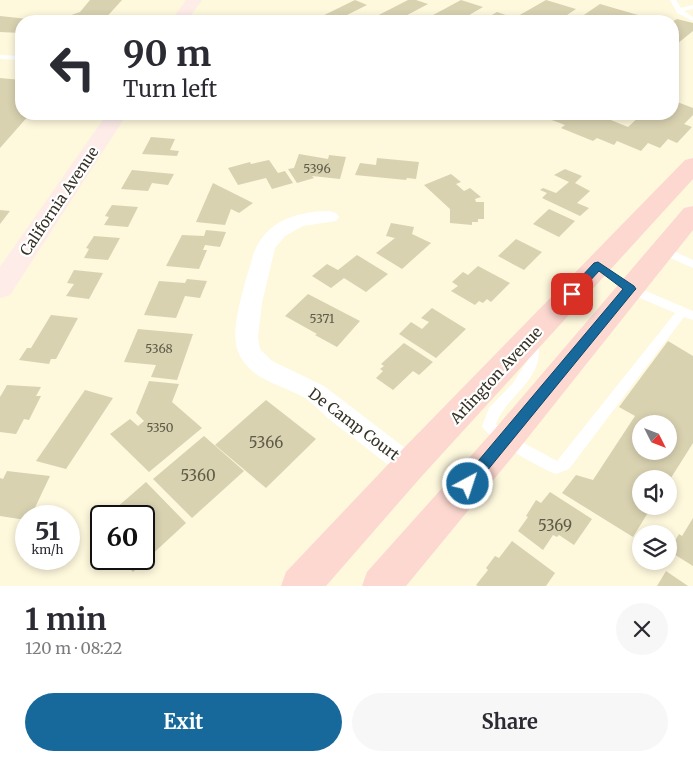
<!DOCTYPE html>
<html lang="en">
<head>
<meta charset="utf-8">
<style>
	body { margin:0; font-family:Merriweather,serif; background:#f7f7f7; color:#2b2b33; height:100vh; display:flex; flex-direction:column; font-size:19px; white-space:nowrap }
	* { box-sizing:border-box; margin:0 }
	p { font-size:16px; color:#7c7c81 }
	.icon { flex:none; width:28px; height:28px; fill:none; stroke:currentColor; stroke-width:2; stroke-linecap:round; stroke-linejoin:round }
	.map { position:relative; height:586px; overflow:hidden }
	.details { display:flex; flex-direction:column; background:#fff; flex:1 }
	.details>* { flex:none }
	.guide { position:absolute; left:15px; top:15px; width:664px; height:105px; border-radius:20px; box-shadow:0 2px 8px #0003; background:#fff; color:#2b2b33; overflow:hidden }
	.needle { width:32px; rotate:132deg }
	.fabs { position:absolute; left:632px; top:415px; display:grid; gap:10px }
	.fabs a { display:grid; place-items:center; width:45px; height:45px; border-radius:50%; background:#fff; box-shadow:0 2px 8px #0003; font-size:25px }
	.speed { position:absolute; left:15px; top:505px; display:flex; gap:10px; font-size:25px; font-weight:700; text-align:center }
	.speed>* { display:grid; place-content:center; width:65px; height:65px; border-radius:50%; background:#fff; box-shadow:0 2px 8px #0003; line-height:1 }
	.speed small { font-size:12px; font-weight:400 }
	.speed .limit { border:2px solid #111; border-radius:8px; background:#fff; color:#111 }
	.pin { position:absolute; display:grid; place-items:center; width:42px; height:42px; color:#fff; margin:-21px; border-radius:10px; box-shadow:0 2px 8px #0006 }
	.me { position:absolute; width:55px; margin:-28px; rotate:40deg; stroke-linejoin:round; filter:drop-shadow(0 0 4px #0008) }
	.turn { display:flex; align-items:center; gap:18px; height:105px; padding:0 25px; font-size:22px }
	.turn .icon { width:65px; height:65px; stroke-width:2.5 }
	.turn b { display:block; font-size:35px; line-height:42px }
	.round { display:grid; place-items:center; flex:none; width:52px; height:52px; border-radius:26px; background:#f7f7f7 }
	.head { display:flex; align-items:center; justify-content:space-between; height:85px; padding:0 25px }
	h1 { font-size:30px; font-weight:700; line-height:38px }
	.button { display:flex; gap:10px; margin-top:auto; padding:10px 25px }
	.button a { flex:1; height:58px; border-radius:30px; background:#18699b; color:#fff; font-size:20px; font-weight:700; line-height:58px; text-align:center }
	.button a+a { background:#f7f7f7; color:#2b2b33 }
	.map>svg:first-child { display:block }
	.building { fill:#d9d2b1; fill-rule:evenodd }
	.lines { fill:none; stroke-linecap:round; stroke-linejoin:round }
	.service { fill:#fff; fill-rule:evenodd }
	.minor { fill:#fff; fill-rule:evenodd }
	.secondary { fill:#feece8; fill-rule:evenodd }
	.primary { fill:#fcd8d0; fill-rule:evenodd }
	.route { fill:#18699b; stroke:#104465 }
	.labels { text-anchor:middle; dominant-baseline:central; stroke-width:4.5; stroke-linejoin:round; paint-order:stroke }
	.number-label { font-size:12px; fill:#5f5b49 }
	.street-label { font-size:15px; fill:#363326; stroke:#fff }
	.near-number-label { font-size:15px; fill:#5f5b49 }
</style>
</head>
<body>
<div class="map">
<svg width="693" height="586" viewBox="0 0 693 586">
	<rect width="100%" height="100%" fill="#fef8dd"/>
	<g class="building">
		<polygon points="90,0 122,0 103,21 54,21 80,12"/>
		<polygon points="355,0 367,5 335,21 312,21"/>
		<polygon points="408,0 416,0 428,4 396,21 367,21"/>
		<polygon points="461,0 483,7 459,21 422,21"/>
		<polygon points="546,0 576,9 564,17 552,17 546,21 532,21 518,16"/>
		<polygon points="600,4 638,15 631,21 575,21"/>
		<polygon points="497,12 523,21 482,21"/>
		<polygon points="0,16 37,20 37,21 21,21 21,33 0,32"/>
		<polygon points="677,19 693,23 693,31 672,48 672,22"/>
		<polygon points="0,78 21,80 21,114 30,114 0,148"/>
		<polygon points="672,100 693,108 693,115 684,124 692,127 677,143 668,139 660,148 648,143 641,151 617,141 614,145 597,138 593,141 561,128 565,125 549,119 556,114 596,114 628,127 642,114 672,114"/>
		<polygon points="151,137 175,139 170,150 179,151 177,156 142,154"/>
		<polygon points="299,154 328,159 329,155 346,157 340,179 312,176 314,178 297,183 288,169 294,168"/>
		<polygon points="377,158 419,162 416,179 407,178 406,180 355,175 360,163 376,165"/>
		<polygon points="269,160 278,173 285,171 293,183 272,189 266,178 238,185 228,168 250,162 251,164"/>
		<polygon points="565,169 582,176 575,183 590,191 577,203 589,208 580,216 542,198 547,193 540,190 543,188 556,193 569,182 554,175"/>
		<polygon points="132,170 174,174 168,185 152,183 148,191 121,189"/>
		<polygon points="451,174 461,182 456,184 464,191 470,188 481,197 475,199 476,202 484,202 484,219 478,219 478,222 472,222 472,225 450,223 450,209 424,185"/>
		<polygon points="213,183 253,203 239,213 231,209 225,225 196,222"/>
		<polygon points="112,205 138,207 128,227 104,225 109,217 105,216"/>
		<polygon points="549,209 575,221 559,237 533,224"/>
		<polygon points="0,210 10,211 0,224"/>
		<polygon points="391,223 414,227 412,234 431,243 402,269 376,253 395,238 386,236"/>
		<polygon points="206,230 226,232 220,247 205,245 203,250 207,250 199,269 166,266 182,235 204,236"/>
		<polygon points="94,236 120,238 108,260 84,258 89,249 86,248"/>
		<polygon points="516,239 542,252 524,270 498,256"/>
		<polygon points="357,255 388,274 366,292 344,278 331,288 312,276 327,264 338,270"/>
		<polygon points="478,266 510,283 491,302 487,299 483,303 479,301 475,305 451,291 458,286 452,282 463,272 468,275"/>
		<polygon points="74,270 103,273 89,299 66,296 74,284 67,283"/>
		<polygon points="187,279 207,281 200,298 185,296 176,318 144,315 159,281 185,283"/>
		<polygon points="308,294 360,321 337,347 315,335 317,334 285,316"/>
		<polygon points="432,308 466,329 436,358 399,334 411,322 422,329 429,322 421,318"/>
		<polygon points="51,315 78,318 56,359 51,359 49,364 19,360 27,348 31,348"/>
		<polygon points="138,329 193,334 177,380 151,377 156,365 124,362"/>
		<path d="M668,341L693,356V443L669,481V479H641V506H652L633,537L562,493L576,475L593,480L635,416L619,407ZM641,424H669V451H641Z"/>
		<polygon points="404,343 433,362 419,375 413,371 393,390 376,378 383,371 380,369 384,366 381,364"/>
		<polygon points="149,381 179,384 172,402 202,428 149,472 110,434 130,419 138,426 144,421 136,413"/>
		<polygon points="7,385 41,387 36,396 41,396 29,420 24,419 16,434 0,432 0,397"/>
		<polygon points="85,390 113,398 66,469 36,461"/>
		<polygon points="266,400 316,439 266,488 215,445"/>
		<polygon points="204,436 244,471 192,518 153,479"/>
		<polygon points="7,471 50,476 31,516 26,516 26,520 0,516 0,478 3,479"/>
		<polygon points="146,482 186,523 133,572 120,559 144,559 144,516 107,516"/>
		<polygon points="550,492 592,519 574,545 559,535 557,537 553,535 543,550 518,531 528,517 526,516 536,500 541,503"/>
		<polygon points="693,518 693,566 669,551 679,534 682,536"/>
		<polygon points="101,521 101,537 93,528"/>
		<polygon points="512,541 555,573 546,586 478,586 476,585 488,570 486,568 495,556 499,558"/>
		<polygon points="666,571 688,586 657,586"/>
	</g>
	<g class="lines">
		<g class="service">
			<polygon points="670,0 676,0 681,8 693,5 693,9 684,11 693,17 693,21 677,13"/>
			<polygon points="0,55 21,56 21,60 0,59"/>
			<polygon points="663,246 693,260 693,268 659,253 658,250 659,247"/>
			<path d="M598,261L634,286L693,311V320L684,317L569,469L556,474C540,468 489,440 482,426L489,408L513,383L527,361V340L529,337H537C540,342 539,347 539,352C539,382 505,398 496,424L511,436L557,461L675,313L626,292L594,268L593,265Z"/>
		</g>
		<path class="minor" d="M329,211L336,213L339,217L336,221L303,226L285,236L275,248L262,303L258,337L260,349L272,361L324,386L418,458L422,466L418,474L409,478L400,474C378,457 356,440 334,423C324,415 315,405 305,398C287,387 263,383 248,367C243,362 237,352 236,344C232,324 246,279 252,259C262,223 294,211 329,211Z"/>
		<g class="secondary">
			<polygon points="186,0 202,0 187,21 171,21"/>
			<polygon points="107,114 127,114 10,295 0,298 0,267"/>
		</g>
		<g class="primary">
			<polygon points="693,158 693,179 421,477 326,586 281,586 286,572 397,455 685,160"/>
			<polygon points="693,206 693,230 518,450 406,586 362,586 367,572 494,430 684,208"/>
		</g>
	</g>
	<polygon class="route" points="598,262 634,286 636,289 634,291 473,488 468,490 463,488 461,484 463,479 623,289 599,271 576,296 568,296 566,294 568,291 594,263"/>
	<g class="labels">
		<g class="number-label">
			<text x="317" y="168">5396</text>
			<text x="322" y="318">5371</text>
			<text x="159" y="348">5368</text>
			<text x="160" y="427">5350</text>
		</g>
		<g class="street-label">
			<text transform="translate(59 201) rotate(-56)">California Avenue</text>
			<text transform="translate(496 375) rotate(-47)">Arlington Avenue</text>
			<text transform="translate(354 424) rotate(37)">De Camp Court</text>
		</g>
		<g class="near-number-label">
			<text x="266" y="442">5366</text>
			<text x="198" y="475">5360</text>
			<text x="555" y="525">5369</text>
		</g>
	</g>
</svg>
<div class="fabs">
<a><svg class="needle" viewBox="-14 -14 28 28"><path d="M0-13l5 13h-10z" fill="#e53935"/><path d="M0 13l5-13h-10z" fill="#7c7c81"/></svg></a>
<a><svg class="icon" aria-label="sound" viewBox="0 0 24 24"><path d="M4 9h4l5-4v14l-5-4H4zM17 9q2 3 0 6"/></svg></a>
<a><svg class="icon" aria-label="layers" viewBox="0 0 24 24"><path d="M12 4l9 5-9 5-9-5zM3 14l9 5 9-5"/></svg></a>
</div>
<div class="speed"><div>51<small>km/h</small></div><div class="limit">60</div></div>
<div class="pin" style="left:572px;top:294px;background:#d93025"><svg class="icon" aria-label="arrive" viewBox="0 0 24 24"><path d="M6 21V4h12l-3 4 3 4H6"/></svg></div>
<svg class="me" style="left:468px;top:484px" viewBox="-20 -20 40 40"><circle r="17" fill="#18699b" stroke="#fff" stroke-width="3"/><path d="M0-11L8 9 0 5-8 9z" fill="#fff"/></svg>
<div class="guide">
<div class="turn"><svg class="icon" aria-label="left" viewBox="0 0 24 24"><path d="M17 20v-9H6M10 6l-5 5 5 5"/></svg><div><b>90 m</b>Turn left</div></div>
</div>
</div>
<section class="details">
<div class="head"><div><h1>1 min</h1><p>120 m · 08:22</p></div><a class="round"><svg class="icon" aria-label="close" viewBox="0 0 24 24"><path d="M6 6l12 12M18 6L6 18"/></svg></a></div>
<div class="button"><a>Exit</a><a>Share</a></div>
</section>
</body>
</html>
